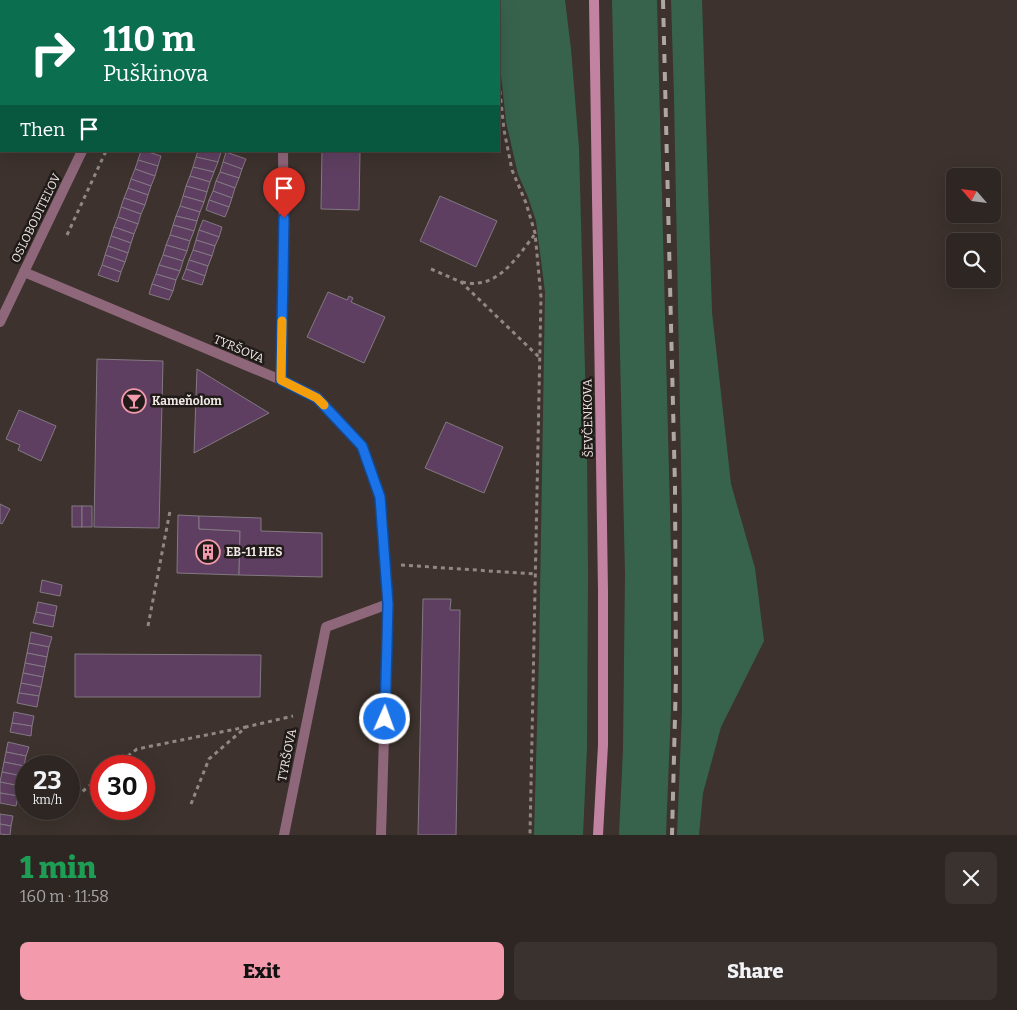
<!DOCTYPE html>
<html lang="en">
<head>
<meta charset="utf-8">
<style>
	body { margin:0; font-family:Bitter,serif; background:#3a322f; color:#f1f3f6; height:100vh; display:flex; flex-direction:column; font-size:19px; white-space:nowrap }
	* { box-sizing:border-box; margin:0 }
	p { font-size:16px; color:#a7a5a5 }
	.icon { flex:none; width:28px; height:28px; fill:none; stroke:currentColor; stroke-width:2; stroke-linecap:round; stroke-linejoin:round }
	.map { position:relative; height:835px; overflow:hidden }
	.side { display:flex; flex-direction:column; background:#2e2622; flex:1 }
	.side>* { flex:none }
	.guide { position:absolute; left:0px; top:0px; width:500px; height:152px; box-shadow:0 5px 20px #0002,0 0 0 1px #494340; background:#0b6e4f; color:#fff; overflow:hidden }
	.needle { width:32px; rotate:298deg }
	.controls { position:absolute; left:946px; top:168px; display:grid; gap:10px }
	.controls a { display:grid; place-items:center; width:55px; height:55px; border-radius:8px; background:#2e2622; box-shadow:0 5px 20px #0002,0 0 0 1px #494340; font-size:25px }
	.speed { position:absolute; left:15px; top:755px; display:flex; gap:10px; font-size:25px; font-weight:700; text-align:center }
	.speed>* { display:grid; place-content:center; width:65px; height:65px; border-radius:50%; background:#2e2622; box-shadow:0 5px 20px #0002,0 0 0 1px #494340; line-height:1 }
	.speed small { font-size:12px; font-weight:400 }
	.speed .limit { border:8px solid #d22; background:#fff; color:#111 }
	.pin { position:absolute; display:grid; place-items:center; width:42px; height:42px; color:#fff; margin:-51px -21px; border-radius:50% 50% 50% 0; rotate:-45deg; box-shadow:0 0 5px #0007 }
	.pin .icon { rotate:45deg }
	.me { position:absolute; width:55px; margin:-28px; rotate:2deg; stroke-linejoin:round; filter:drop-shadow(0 0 4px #0008) }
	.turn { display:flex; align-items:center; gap:18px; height:105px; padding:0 20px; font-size:22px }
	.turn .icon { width:65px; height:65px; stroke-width:2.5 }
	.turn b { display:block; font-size:35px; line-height:42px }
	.then { display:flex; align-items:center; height:48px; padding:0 20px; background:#0003; gap:10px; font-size:19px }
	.round { display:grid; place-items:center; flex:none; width:52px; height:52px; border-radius:8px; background:#3a322f }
	.head { display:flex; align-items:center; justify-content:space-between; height:85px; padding:0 20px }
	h1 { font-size:30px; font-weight:800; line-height:38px; color:#1e9e55 }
	.primary-button { display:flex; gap:10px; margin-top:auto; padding:10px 20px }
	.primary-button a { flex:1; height:58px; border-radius:8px; background:#f39aac; color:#111; font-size:20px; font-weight:800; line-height:58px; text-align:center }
	.primary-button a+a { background:#3a322f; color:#f1f3f6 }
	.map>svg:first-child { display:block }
	.green { fill:#37634c }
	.building { fill:#5f3f61; stroke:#827982 }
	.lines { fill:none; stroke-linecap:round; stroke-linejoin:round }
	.path { stroke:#918884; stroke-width:3; stroke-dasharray:4 4; stroke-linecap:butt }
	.minor { stroke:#8f677a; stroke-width:10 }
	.secondary { stroke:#c282a1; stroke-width:10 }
	.rail { stroke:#aea6a2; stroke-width:4; stroke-dasharray:9 9; stroke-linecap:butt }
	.route-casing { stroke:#114b97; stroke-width:12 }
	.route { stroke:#1a73e8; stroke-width:9 }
	.slow { stroke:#f59e0b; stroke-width:9 }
	.labels { text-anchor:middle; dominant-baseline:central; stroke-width:5; stroke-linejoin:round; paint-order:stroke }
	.street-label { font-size:12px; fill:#f0e9e6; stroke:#201b19 }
	.poi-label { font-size:12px; font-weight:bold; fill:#f0e9e6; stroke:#201b19; text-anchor:start }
</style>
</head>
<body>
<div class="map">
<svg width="1017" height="835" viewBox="0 0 1017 835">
	<rect width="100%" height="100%" fill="#3d322d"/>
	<g class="green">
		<polygon points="494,0 565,0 571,49 579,148 587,446 588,575 587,747 583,835 534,835 539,655 545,292 536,221 528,197 518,174 506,122 499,56 499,1 494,1"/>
		<polygon points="612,0 657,0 671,551 671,709 666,835 619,835 623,749 625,574"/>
		<polygon points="671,0 702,0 712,312 731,484 755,568 764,641 721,727 703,793 699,835 677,835 682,711 682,515 674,96"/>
	</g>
	<g class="building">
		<polygon points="141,151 145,151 161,156 158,166 138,160"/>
		<polygon points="198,151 216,151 221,152 218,162 196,157"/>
		<polygon points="322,151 360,151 359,210 321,209"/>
		<polygon points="226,152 246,159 242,169 223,162"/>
		<polygon points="196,157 218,162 214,172 193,167"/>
		<polygon points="138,160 158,166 155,176 135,169"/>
		<polygon points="223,162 242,169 239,178 220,172"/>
		<polygon points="193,167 214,172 210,182 190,176"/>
		<polygon points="135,169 155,176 151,186 131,179"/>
		<polygon points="220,172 239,178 235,188 216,181"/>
		<polygon points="190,176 210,182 207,192 186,186"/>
		<polygon points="131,179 151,186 148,195 128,188"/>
		<polygon points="216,181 235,188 232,198 213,191"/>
		<polygon points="186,186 207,192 204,202 183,196"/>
		<polygon points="128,188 148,195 145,205 124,198"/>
		<polygon points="213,191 232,198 229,207 209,200"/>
		<polygon points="183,196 204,202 200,212 180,206"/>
		<polygon points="440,196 497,221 476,267 420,241"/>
		<polygon points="124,198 145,205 141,214 121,207"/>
		<polygon points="209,200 229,207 225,217 206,210"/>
		<polygon points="180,206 200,212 197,221 176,216"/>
		<polygon points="121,207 141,214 138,224 118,217"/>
		<polygon points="176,216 197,221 194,231 173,225"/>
		<polygon points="118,217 138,224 134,234 114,227"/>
		<polygon points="203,220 222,227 219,237 199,230"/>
		<polygon points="173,225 194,231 190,241 170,235"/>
		<polygon points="114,227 134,234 131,243 111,236"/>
		<polygon points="199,230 219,237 215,246 196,240"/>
		<polygon points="170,235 190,241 187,251 166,245"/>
		<polygon points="111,236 131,243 128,253 108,246"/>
		<polygon points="196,240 215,246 212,256 193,250"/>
		<polygon points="166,245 187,251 183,261 163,255"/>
		<polygon points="108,246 128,253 125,262 105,255"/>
		<polygon points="193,250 212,256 208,266 189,260"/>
		<polygon points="105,255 125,262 121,272 102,265"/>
		<polygon points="163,255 183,261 180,271 159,265"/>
		<polygon points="189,260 208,266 205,276 186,269"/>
		<polygon points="102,265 121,272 118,282 98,275"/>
		<polygon points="159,265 180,271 176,280 156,274"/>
		<polygon points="186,269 205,276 202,285 182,279"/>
		<polygon points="156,274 176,280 173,291 152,284"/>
		<polygon points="152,284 173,291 169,300 149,294"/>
		<polygon points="328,292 347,300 349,296 353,298 351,302 385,317 364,363 307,337"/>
		<polygon points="97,359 163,361 159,528 94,527"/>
		<polygon points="197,369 269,413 194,453"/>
		<polygon points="19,410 56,426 41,461 18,450 20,445 6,439"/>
		<polygon points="446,422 503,447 484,493 425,468"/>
		<polygon points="0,504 10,509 2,524 0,523"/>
		<rect x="72" y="506" width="10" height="21"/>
		<rect x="82" y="506" width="10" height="21"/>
		<polygon points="178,515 199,516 199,529 240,531 239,575 177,573"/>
		<polygon points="199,516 261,518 261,531 322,533 322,577 239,575 240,531 199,529"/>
		<polygon points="42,580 62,585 60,596 40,592"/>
		<polygon points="423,599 451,599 450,610 460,610 456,835 418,835"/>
		<polygon points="38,602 57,606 55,616 36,612"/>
		<polygon points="36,612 55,616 53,627 33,623"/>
		<polygon points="31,632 52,637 49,647 29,643"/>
		<polygon points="29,643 49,647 47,657 27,653"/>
		<polygon points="27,653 47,657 45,667 25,663"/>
		<polygon points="75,654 261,655 260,697 75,697"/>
		<polygon points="25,663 45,667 43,677 23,673"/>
		<polygon points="23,673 43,677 41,687 21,683"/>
		<polygon points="21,683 41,687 39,696 19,693"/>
		<polygon points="19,693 39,696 37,707 17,703"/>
		<polygon points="14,712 34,716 32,726 12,723"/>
		<polygon points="12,723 32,726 31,736 10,732"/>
		<polygon points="8,742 29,747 26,756 6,752"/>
		<polygon points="6,752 26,756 24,766 4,762"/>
		<polygon points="4,762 24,766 22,776 2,772"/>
		<polygon points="2,772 22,776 20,786 0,782"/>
		<polygon points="0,782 20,786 18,796 0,793"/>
		<polygon points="0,793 18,796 16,806 0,803"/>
		<polygon points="0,814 13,816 11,826 0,824"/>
		<polygon points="0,824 11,826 10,835 0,834"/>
	</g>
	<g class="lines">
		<g class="path">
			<polyline points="491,0 491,1"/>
			<polyline points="151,1 151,0"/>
			<polyline points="499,83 504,130 512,170 526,203 535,233 541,297 530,835"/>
			<polyline points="67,235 106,151"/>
			<polyline points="431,269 461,282 540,358"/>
			<path d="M462,282C467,283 473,284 478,283C503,281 521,252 535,234"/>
			<polyline points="401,565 535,574"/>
			<polyline points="148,626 170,511"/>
			<polyline points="115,766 137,749 246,727"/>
			<polyline points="70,801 101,777"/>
			<polyline points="191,804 209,759 246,727 293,716"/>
		</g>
		<g class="minor">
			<polyline points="281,0 282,1"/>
			<polyline points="131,1 131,0"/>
			<polyline points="24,272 281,380 317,397 362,446 380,497 388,604 381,835"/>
			<polyline points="0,322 82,151"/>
			<polyline points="281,380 284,252 283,151"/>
			<polyline points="284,835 326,627 388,604"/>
		</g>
		<polyline class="secondary" points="594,0 603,591 603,745 598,835"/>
		<polyline class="rail" points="663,0 675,487 676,677 672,835"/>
	</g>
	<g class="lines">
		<g class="route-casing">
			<polyline id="route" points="284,218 281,380 317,398 362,446 380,497 388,604 385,719"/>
		</g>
		<use href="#route" class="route"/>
		<polyline class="slow" points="282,321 281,380 317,398 324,405"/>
	</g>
	<defs>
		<g id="bar-ring" transform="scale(1.25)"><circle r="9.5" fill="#201b19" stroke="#f39aac" stroke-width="1.5"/><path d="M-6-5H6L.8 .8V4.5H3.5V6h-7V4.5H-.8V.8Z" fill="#f39aac"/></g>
		<g id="building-ring" transform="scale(1.25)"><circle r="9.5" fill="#201b19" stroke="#f39aac" stroke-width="1.5"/><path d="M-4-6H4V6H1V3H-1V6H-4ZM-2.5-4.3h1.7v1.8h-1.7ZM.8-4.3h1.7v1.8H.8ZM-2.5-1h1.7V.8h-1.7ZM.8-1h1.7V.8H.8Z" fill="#f39aac"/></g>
	</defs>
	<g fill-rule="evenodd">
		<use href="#bar-ring" x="134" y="401"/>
		<use href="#building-ring" x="208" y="552"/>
	</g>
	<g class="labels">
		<g class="street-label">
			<text transform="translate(36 218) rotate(-64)">OSLOBODITEĽOV</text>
			<text transform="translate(239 349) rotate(23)">TYRŠOVA</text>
			<text transform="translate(588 418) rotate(-91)">ŠEVČENKOVA</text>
			<text transform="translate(287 755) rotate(-79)">TYRŠOVA</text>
		</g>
		<g class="poi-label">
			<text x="152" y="401">Kameňolom</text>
			<text x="226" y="552">EB-11 HES</text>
		</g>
	</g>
</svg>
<div class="controls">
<a><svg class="needle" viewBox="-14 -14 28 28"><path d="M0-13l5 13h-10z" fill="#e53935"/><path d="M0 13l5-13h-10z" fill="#a7a5a5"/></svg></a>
<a><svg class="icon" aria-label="search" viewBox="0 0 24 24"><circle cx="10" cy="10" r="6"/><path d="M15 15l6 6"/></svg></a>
</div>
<div class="speed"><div>23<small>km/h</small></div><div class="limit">30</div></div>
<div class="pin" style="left:284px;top:218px;background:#d93025"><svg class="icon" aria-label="arrive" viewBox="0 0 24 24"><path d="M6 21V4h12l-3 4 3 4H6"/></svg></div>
<svg class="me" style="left:385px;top:719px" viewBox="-20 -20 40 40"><circle r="17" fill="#1a73e8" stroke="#fff" stroke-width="3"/><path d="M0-11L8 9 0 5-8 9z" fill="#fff"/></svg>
<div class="guide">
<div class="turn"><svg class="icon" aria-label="right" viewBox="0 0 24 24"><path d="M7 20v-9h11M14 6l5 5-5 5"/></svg><div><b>110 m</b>Puškinova</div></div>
<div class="then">Then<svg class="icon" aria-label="arrive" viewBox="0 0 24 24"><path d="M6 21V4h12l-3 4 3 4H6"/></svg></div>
</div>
</div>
<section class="side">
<div class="head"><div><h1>1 min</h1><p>160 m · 11:58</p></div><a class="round"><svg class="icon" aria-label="close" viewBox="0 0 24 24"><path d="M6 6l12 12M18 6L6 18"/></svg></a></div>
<div class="primary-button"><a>Exit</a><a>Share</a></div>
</section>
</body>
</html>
